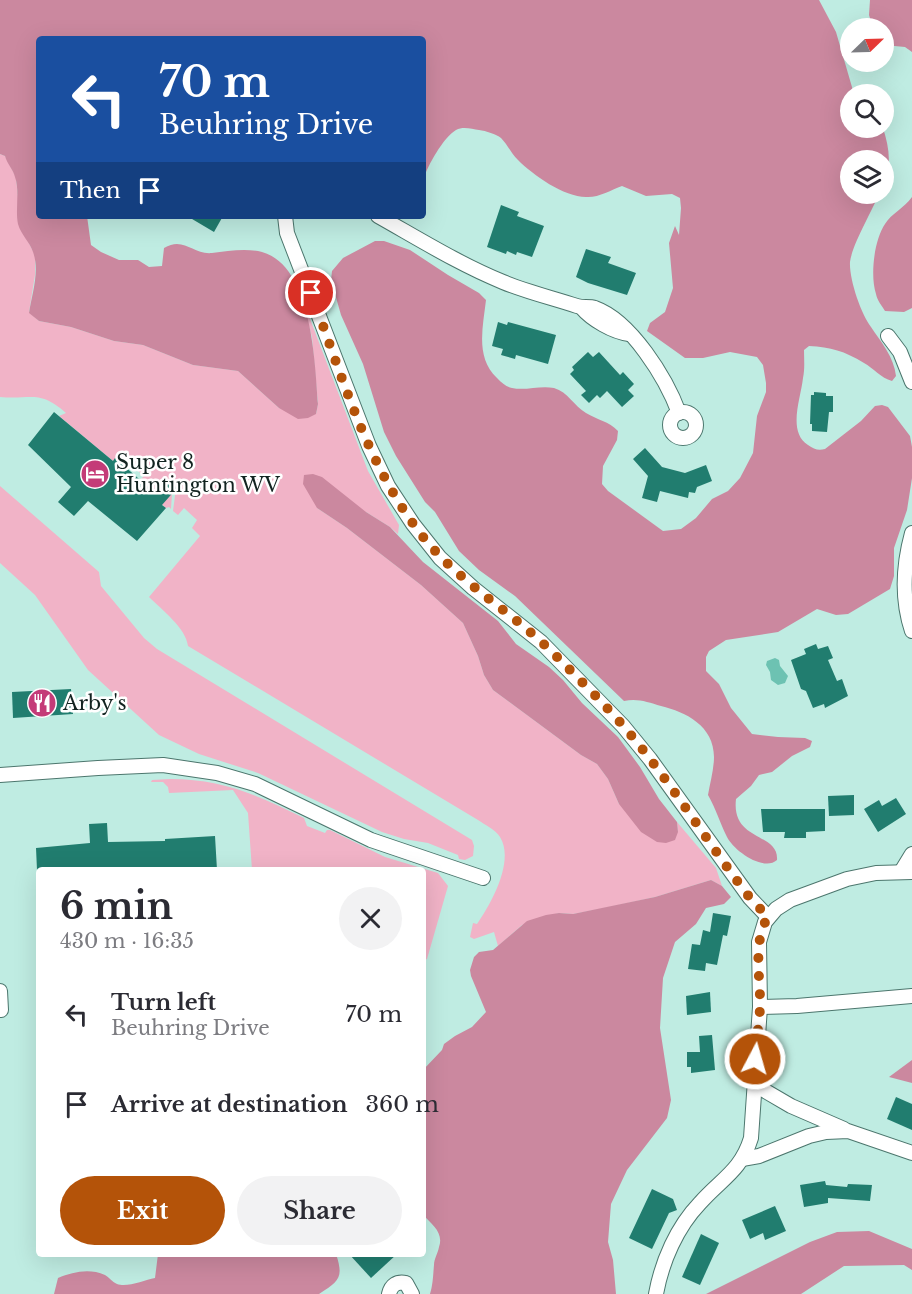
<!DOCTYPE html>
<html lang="en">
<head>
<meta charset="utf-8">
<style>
	body { margin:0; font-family:"Libre Baskerville",serif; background:#f2f2f3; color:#2b2b33; height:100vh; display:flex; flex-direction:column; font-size:22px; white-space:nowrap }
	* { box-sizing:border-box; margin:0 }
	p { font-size:20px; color:#7c7c81 }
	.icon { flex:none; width:33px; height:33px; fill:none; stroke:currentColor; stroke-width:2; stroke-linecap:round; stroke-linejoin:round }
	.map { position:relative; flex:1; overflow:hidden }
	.panel { position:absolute; left:36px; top:867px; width:390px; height:390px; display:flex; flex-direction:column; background:#fff; border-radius:6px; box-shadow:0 6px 24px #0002 }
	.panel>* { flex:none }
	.guide { position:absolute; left:36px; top:36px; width:390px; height:183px; border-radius:6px; box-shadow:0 6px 24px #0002; background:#1a4fa0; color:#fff; overflow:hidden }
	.needle { width:39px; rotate:67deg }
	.controls { position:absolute; left:840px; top:18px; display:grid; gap:12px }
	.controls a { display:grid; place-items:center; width:54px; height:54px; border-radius:50%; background:#fff; box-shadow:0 6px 24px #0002; font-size:30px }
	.pin { position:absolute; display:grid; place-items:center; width:51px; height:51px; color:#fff; margin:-26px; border:3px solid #fff; border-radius:50%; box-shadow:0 2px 6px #0007 }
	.me { position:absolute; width:66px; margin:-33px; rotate:6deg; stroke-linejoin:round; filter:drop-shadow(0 0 4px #0008) }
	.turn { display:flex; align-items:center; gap:21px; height:126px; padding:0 24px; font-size:27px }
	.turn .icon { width:78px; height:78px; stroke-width:2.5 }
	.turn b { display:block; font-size:42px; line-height:51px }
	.then { display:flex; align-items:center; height:57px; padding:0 24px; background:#0003; gap:12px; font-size:22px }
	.round { display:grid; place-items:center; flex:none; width:63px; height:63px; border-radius:32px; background:#f2f2f3 }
	.overview { display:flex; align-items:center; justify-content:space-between; height:102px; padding:0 24px }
	h1 { font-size:36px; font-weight:700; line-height:45px }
	.cta { display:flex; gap:12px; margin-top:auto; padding:12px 24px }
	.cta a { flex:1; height:69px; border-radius:36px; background:#b45309; color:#fff; font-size:24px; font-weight:700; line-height:69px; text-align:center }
	.cta a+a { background:#f2f2f3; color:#2b2b33 }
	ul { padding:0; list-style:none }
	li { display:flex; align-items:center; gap:18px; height:90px; padding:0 24px }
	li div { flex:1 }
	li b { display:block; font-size:22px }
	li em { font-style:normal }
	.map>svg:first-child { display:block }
	.green { fill:#f1b3c7 }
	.forest { fill:#cb889f }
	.water { fill:#6dc2b2 }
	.building { fill:#217d6f }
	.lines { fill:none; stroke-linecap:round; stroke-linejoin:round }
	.minor-casing { stroke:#4c766d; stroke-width:16 }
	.minor { stroke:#fff; stroke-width:14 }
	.route { stroke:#b45309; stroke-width:10; stroke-dasharray:0 18 }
	.labels { text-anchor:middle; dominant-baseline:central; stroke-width:5; stroke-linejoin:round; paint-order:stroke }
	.poi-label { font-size:20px; fill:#122320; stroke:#fff; text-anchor:start }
</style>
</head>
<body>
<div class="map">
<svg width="912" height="1294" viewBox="0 0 912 1294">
	<rect width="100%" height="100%" fill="#bfece2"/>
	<g class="green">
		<path d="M0,154L5,156L16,177L19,208L18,222L35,255V275L29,312L39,321L71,327L114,341L143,345L193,365L238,371L279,408L316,414L318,404L312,337L299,290L368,471L399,525L398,534L390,527L366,512L317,508L347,528L421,585L463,623L478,656L484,675L493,690L581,755L597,764L608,779L619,804L678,832L677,822L716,868L722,886L711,880L655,897L605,908L573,914L559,913L522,925L498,946L494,932L474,939L470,937L473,923L477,924C491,904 515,861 500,837C495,829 485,825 478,820L188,646C186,628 162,610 149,597L200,536L192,528L197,520L184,508L178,515L173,511L176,488L166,478L158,486L172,493L171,509L169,507L166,508L141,486L140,480L144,476L119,455L113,461L59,416L66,413C39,389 31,400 0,397Z"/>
		<polygon points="0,486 99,572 101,586 144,638 157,649 472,840 474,846 473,856 465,860 459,859 458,855 428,843 404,839 382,832 258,773 199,754 159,735 88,670 35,595 0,563"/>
		<path d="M170,779C222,779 258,795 304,818L307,826L325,833L327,830H330L385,857L438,873L448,886L427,959L423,961V870H252L248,813L233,790L169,793L168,787L163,782H151L152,780Z"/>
	</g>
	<g class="forest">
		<path d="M0,0H819L836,32L854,94H850V128H883C889,147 892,164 884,183V160H850V194H879C872,211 852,245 850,262C849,279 861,314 871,327C881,342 894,357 896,376L892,381C881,378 873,368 864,363C844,351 831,347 809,346L804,350C804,359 805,369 803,378C801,398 787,432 808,445C814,449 818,451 825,449L861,421L875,406L882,405L888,407L910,436L912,447V478L907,510L894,548V576L890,589L848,614L836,615L817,609L778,632L726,640L709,651L706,657V671L719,684L731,708L752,734L778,737L805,738L812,741L810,747L792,756L772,772L759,775L751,786L736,799C731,842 779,832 777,860C764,872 734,851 727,837C720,823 716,809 708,795C710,783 714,769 714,757C714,726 686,712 661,706C648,702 637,698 624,701L515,596L479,570L459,551L435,512L425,502L396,456L384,432L363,364L341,315L331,280L332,271L343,258L375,241H384L410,250L448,275L479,293L486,300C483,327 475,357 497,378C502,383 506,387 512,388C526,391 540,385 554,388C568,392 574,406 586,413C597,420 609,421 618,431L617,440L603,466L602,484L608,491L663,531L681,529L696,518L712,499L728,491L740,478L753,453L757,416L766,392V383L763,365L757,357L730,352L703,358H685L647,331L650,323L665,312L673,288L669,243L675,226L679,235L681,208L680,198L672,194L646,196L622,186C611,190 598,198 586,197C564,197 533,175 518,160C511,153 507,144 501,138C496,134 486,131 479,130C472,129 463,126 456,130C443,138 428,165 423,180V39H39V216H87L91,245L101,252L119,260H138L149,267L162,266L164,248C184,236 193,255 212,253C228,251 246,248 262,252C312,266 315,362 318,404L316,414L308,418L298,419L279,408L238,371L193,365L143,345L114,341L71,327L39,321L29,313C32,294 40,271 33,252C30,242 21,235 18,224C15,210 20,191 15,177C13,169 7,164 5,156L0,154Z"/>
		<polygon points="870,0 912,0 912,52 905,47 884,45 884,28 873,28 869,15"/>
		<path d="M912,197V308L904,312L885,311C882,306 877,300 876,294C870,276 874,240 885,224C891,214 904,208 912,197Z"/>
		<polygon points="313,474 322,477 366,512 390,527 423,562 498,621 516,644 549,667 563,680 582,703 618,737 640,767 659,799 677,822 678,832 675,840 666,843 657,842 641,832 619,804 608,779 597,764 581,755 493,690 484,675 478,656 463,623 421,585 347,528 317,508 303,484 304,475"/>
		<path d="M711,880L722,886L731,897L724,904L706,908L696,924L675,942L663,978L660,1028L671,1100L667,1118L627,1170L611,1204L608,1242L613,1260L616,1294H430C433,1284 433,1276 434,1265C434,1259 438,1253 439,1247C444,1233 432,1224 423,1215V1070L442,1050L444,1044L455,1036L472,1027L486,1012L471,976L470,970L474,957L479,952L493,950L527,921L546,915L559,913L573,914L655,897Z"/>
		<polygon points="912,1060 912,1083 889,1077"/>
		<polygon points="869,1231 912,1249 912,1270 904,1265 844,1266 801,1294 706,1294 810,1242 837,1232"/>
		<path d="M158,1254H336C344,1278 339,1281 319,1294H54L58,1278C73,1272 89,1268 105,1275C109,1277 112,1282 117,1284C127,1288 144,1280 155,1278Z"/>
	</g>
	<polygon class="water" points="775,658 779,660 780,666 788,676 785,683 778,685 771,680 770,672 766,665 767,661"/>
	<g class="building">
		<polygon points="501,205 519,212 517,216 544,226 532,257 517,252 516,255 507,251 506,254 487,247"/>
		<polygon points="187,216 223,216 214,232"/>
		<polygon points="586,249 611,257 608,263 636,273 627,295 588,283 576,277"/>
		<polygon points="498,322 507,325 508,322 556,335 548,364 516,355 515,359 501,355 503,349 492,346"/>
		<polygon points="588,352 593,357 599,352 620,375 623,372 634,384 628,390 634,396 622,407 607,391 600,398 597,395 589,403 581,395 586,391 570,374 574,370 572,367"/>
		<polygon points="814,392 826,393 826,396 833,396 833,412 829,412 827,432 812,431 812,424 810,424 811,395 814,395"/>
		<polygon points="54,412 113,461 115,458 154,492 166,478 177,488 162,505 166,508 137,541 88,501 74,516 58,502 71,487 28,445"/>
		<polygon points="645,448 662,467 685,473 706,465 712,481 697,487 695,493 689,492 688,498 660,491 657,502 642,498 648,476 633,459"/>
		<polygon points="816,644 818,649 828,646 833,658 828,660 837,681 842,679 848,696 825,708 824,704 813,708 806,691 801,689 791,660 806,654 804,649"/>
		<polygon points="71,689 73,714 13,718 12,692"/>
		<polygon points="854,795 854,815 829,816 828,796"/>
		<polygon points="896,798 906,814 878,832 864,809 879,800 882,806"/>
		<polygon points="761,809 825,809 825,831 806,832 806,838 784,838 785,832 763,832"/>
		<polygon points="107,823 108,842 165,841 165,839 215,836 217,870 37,870 36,848 90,843 89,824"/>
		<polygon points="713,913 731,916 727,936 723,935 717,965 706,963 705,971 688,969 692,944 700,945 703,930 710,932"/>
		<polygon points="710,992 711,1012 687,1015 686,996"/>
		<polygon points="712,1035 715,1070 691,1073 691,1067 687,1067 687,1052 700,1052 699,1036"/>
		<polygon points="896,1097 912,1104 912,1130 887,1119"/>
		<polygon points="825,1181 826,1185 847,1187 848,1184 872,1185 870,1201 828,1198 828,1203 804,1207 800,1185"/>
		<polygon points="652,1189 673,1199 677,1210 669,1213 652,1249 629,1238"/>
		<polygon points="775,1206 786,1231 765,1240 763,1233 750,1239 742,1220"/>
		<polygon points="701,1234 719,1243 700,1285 682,1277"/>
		<polygon points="349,1254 397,1254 371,1278"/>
	</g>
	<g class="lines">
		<g class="minor-casing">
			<g id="minor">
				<polyline points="285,216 287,233 369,446 388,486 413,524 440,558 473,588 541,642 623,726 650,759 750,898 768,917"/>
				<path d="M378,216C419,239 459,264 503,282C527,292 553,298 577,306C583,308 589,306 595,308C631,321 666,378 679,413"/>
				<path d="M581,307C592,320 613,332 629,334"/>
				<polyline points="888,336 900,352 912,382"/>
				<circle cx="683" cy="425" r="13"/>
				<path d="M912,533C903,566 901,598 912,631"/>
				<polyline points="0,775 98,768 163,765 217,773 255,784 371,840 483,878"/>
				<polyline points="901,872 912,854"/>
				<polyline points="0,991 1,1010"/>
				<polyline points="760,1007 797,1006 912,996"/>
				<polyline points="755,1085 791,1106 844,1129"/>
				<polyline points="742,1159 759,1156 809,1136 826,1132 848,1131 912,1153"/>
				<path d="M389,1294C391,1285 397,1281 406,1283L412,1294"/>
				<path d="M656,1294C662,1261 677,1227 700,1203C721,1179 741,1171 751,1138L760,1007L759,942L765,922L776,909L790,900L847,879L876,873L912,872"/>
			</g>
		</g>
		<use href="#minor" class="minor"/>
	</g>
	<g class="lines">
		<path class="route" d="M311,293C341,372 364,456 414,525C452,579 508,608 554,654C581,681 610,709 635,740C676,790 710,846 750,898L768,917C752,942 761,979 760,1008C759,1025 756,1042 755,1059"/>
	</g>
	<defs>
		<g id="hotel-disc" transform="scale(1.5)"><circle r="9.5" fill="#c43b78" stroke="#fff"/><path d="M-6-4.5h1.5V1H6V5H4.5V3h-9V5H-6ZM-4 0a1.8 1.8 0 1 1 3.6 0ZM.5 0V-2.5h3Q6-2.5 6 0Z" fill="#fff"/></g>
		<g id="restaurant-disc" transform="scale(1.5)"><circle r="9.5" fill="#c43b78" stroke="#fff"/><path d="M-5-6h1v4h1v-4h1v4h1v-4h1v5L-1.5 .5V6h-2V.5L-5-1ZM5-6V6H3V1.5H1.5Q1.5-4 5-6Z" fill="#fff"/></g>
	</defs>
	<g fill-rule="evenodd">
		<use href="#hotel-disc" x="95" y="474"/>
		<use href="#restaurant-disc" x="42" y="703"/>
	</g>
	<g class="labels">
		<g class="poi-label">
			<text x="116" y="462">Super 8<tspan x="116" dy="23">Huntington WV</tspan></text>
			<text x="63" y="703">Arby's</text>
		</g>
	</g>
</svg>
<div class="controls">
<a><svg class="needle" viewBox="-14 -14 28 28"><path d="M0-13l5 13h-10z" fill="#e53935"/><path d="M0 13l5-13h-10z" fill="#7c7c81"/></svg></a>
<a><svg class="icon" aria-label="search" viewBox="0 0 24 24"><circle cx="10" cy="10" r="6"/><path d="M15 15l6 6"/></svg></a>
<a><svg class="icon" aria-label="layers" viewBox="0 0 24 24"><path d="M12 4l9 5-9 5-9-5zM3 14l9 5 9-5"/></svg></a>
</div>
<div class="pin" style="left:311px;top:293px;background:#d93025"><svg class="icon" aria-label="arrive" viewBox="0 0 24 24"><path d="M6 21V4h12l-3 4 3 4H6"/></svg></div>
<svg class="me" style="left:755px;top:1059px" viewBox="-20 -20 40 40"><circle r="17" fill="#b45309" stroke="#fff" stroke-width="3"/><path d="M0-11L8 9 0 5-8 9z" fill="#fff"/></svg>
<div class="guide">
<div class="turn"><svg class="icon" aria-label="left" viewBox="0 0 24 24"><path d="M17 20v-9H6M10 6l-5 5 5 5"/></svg><div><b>70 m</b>Beuhring Drive</div></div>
<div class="then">Then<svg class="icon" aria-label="arrive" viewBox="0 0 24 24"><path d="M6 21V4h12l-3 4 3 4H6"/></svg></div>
</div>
<section class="panel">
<div class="overview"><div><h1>6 min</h1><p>430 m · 16:35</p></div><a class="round"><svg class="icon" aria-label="close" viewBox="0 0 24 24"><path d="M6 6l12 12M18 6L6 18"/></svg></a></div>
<ul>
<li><svg class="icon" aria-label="left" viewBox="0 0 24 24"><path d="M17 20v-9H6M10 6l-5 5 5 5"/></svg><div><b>Turn left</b><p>Beuhring Drive</p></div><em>70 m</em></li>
<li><svg class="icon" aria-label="arrive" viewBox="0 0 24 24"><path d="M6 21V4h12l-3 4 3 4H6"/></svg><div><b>Arrive at destination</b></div><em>360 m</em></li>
</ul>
<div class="cta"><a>Exit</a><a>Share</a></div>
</section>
</div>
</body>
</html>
